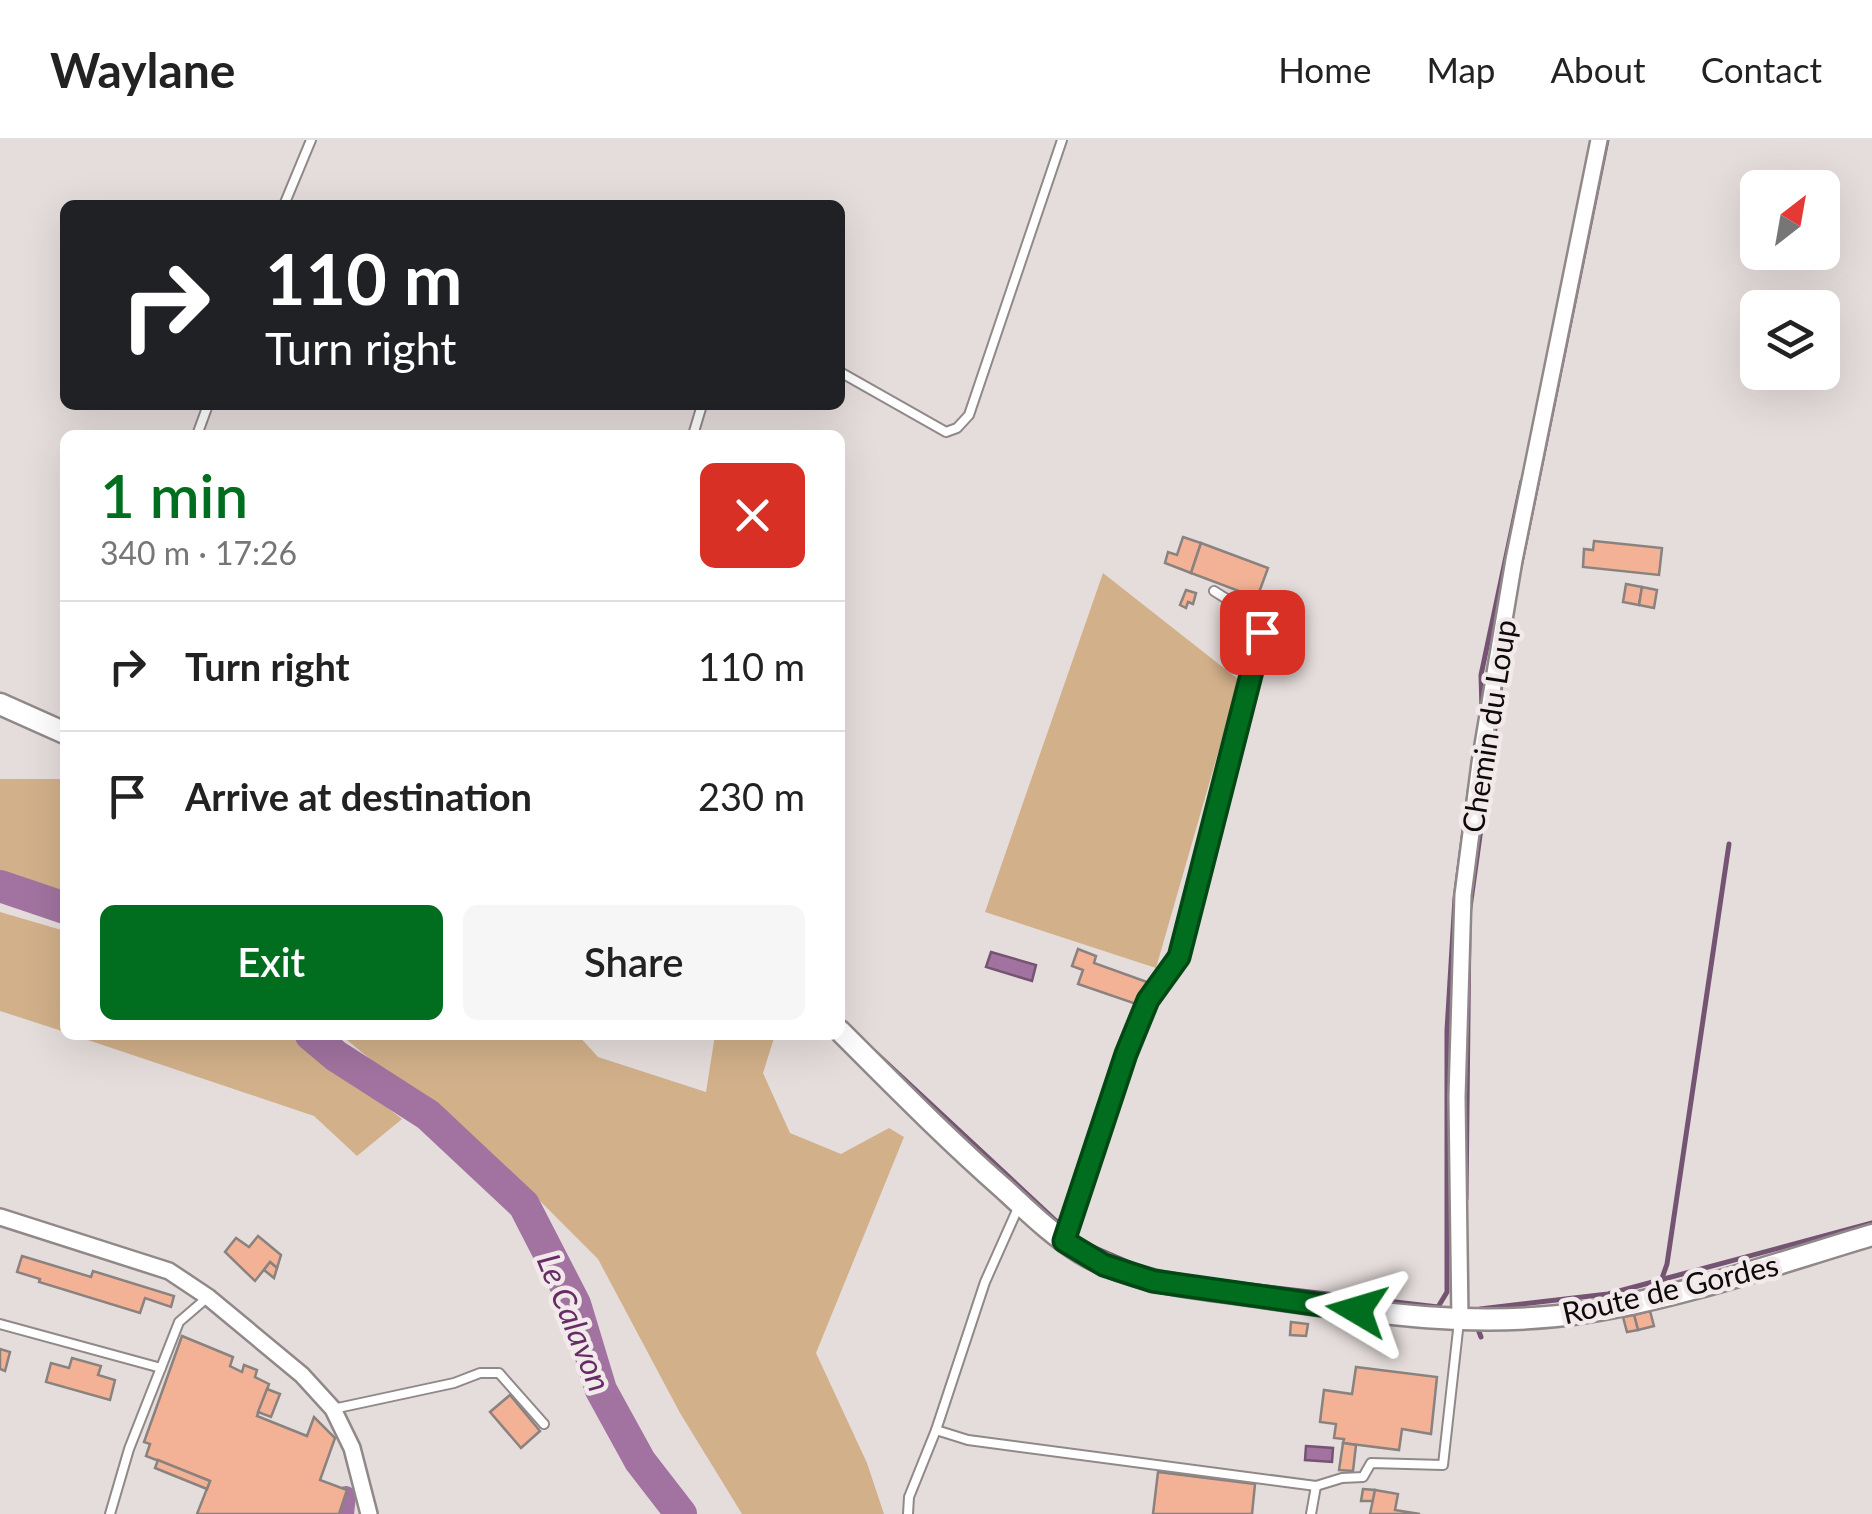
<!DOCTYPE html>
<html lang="en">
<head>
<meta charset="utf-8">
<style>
	body { margin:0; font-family:Lato,sans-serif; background:#f6f6f6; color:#222; height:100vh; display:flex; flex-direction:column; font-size:38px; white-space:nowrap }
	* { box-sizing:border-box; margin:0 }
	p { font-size:32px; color:#767676 }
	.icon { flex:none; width:55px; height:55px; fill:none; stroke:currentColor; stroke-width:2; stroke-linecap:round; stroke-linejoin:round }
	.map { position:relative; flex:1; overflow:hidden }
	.details { position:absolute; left:60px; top:290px; width:785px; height:610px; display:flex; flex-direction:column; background:#fff; border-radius:15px; box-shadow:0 10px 40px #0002 }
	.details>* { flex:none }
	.guide { position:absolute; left:60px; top:60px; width:785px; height:210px; border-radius:15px; box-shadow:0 10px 40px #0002; background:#202124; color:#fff; overflow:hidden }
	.needle { width:65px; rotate:31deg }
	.controls { position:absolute; left:1740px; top:30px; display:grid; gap:20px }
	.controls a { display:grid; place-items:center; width:100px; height:100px; border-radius:15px; background:#fff; box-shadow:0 10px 40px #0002; font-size:50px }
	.pin { position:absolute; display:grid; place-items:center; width:85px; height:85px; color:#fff; margin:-42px; border-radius:20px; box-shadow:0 5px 15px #0006 }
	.me { position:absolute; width:110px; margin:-55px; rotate:277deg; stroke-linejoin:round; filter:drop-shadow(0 0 8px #0008) }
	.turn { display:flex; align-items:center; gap:35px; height:210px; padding:0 40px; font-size:45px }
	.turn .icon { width:130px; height:130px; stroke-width:2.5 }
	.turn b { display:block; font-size:70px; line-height:85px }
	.round { display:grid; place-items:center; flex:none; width:105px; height:105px; border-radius:15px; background:#f6f6f6 }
	.headline { display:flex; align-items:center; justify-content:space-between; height:170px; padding:0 40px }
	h1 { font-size:60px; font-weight:600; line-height:75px; color:#006e1e }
	.button { display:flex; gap:20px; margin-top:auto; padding:20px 40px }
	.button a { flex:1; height:115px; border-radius:15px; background:#006e1e; color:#fff; font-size:40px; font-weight:600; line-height:115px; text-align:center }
	.button a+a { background:#f6f6f6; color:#222 }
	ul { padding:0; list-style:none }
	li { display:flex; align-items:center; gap:30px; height:130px; padding:0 40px; border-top:2px solid #e0e0e0 }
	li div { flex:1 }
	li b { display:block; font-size:38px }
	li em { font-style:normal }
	header { display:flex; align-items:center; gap:60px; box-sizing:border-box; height:140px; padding:0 50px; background:#fff; border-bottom:2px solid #e0e0e0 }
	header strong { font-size:48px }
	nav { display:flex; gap:55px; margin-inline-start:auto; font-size:35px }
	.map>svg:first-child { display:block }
	.green { fill:#d2b08a }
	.water { fill:#a273a0; stroke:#755473; stroke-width:2.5 }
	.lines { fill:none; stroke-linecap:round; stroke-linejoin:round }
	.stream { stroke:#755473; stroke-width:5 }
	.canal { stroke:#a273a0; stroke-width:20 }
	.river { stroke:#a273a0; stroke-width:32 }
	.building { fill:#f3b296; stroke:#89827f; stroke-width:2.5 }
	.service-casing { stroke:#918989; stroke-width:12 }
	.minor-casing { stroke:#918989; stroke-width:20 }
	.tertiary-casing { stroke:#918989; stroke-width:25 }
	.service { stroke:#fff; stroke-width:8 }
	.minor { stroke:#fff; stroke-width:15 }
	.tertiary { stroke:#fff; stroke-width:20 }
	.route-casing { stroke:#004814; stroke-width:25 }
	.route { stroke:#006e1e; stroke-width:18 }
	.labels { text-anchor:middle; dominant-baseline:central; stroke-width:9; stroke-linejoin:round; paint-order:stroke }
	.street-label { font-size:30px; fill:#0d0a0a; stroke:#f2eaea }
	.water-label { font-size:32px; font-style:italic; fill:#672c66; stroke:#f2eaea }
</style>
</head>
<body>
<header>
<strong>Waylane</strong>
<nav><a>Home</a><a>Map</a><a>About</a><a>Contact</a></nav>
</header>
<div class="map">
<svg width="1872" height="1374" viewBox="0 0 1872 1374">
	<rect width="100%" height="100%" fill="#e5dddc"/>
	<g class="green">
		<polygon points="1103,433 1239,540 1156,828 985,772"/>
		<polygon points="0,639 65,639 65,757 0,736"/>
		<polygon points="0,772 65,791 65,892 0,871"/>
		<polygon points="73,895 294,895 402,979 357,1016 314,976"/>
		<polygon points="341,895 578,895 598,917 706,952 715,895 775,895 763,933 790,993 841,1014 889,988 904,997 816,1213 867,1323 884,1374 742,1374 680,1273 598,1119 533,1054"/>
	</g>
	<g class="water">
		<polygon points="991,812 1036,825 1032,841 986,827"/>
		<polygon points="1306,1306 1333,1308 1332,1322 1305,1320"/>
	</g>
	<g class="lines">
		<g class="stream">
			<polyline points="1520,428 1607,0"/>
			<polyline points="1482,570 1481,535 1522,341"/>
			<polyline points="1469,775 1504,523"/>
			<polyline points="876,913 1055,1080 1086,1104 1137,1126"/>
			<polyline points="1466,1059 1469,785"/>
			<polyline points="1661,1141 1667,1124 1729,704"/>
			<polyline points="1241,1144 1438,1167 1447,1152 1447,890 1455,758 1470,645"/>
			<polyline points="1480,1169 1608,1154 1872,1083"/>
			<polyline points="1476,1184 1481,1197"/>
		</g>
		<polyline class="canal" points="344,1374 346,1356"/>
		<g class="river">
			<polyline points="0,746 65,768"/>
			<polyline points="311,895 336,916 428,975 524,1065 575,1164 601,1250 640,1321 681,1374"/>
		</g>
	</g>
	<g class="building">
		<polygon points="1183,397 1201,403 1191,433 1165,423 1168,412 1177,415"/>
		<polygon points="1594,401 1662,408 1659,435 1583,427 1584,409 1593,410"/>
		<polygon points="1201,403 1268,428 1257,458 1191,433"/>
		<polygon points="1626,444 1642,447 1639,465 1623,462"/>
		<polygon points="1642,447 1657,450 1654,468 1639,465"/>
		<polygon points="1186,450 1196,453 1193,464 1188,462 1186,468 1180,465"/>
		<polygon points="1078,809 1096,816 1094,823 1147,842 1139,865 1078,844 1083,830 1072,826"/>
		<polygon points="258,1096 281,1115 277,1128 270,1122 255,1141 225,1112 236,1098 249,1107"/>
		<polygon points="22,1116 91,1137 93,1131 174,1156 171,1167 145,1158 140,1173 39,1142 40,1139 17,1132"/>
		<polygon points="270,1122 277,1128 274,1138 264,1130"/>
		<polygon points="1650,1171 1654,1186 1638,1190 1634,1175"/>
		<polygon points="1634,1175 1638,1190 1627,1192 1623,1177"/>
		<polygon points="1291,1182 1308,1184 1306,1196 1290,1195"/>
		<polygon points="182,1196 233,1217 230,1226 242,1232 244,1225 257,1230 255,1237 269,1244 257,1276 307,1296 314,1277 335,1298 320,1340 347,1350 339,1374 197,1374 210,1341 146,1316 150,1304 144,1302"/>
		<polygon points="0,1209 10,1212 5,1231 0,1229"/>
		<polygon points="72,1218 101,1226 98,1235 115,1240 110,1260 46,1242 51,1223 69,1228"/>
		<polygon points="1356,1227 1437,1237 1431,1294 1402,1289 1399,1310 1343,1303 1344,1299 1334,1298 1336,1284 1320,1282 1324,1250 1352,1254"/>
		<polygon points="267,1249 280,1254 271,1277 258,1272"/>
		<polygon points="510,1255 540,1291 521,1308 490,1272"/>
		<polygon points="1343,1303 1356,1305 1353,1331 1339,1330"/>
		<polygon points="158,1320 210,1341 207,1349 155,1328"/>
		<polygon points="1158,1332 1255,1344 1252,1374 1153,1374"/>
		<polygon points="1363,1349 1375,1350 1374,1361 1361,1361"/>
		<polygon points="1375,1350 1398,1354 1395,1370 1420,1374 1370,1374"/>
	</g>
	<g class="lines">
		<g class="service-casing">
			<g id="service">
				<polyline points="284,65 311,0"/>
				<polyline points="840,232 946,292 957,288 969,275 1062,0"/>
				<polyline points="197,295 208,265"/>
				<polyline points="693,295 702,265"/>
				<polyline points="1064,1099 1126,914 1149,860 1179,817 1261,492 1241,468 1214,451"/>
				<polyline points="0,1184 161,1228"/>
				<polyline points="333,1269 454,1243 480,1233 499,1233 544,1284"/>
				<polyline points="936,1290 968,1300 1316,1346 1342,1338 1363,1337 1371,1323 1443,1325 1459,1181"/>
				<polyline points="110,1374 129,1309 179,1182 208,1157"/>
				<polyline points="908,1374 909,1357 936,1290 985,1142 1018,1068"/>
				<polyline points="1311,1374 1316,1346"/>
			</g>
		</g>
		<g class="minor-casing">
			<g id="minor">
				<polyline points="0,1077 169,1131 208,1157 302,1235 333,1269 352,1308 369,1374"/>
				<polyline points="1460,1180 1457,957 1463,755 1480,623 1514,420 1599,0"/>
			</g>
		</g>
		<g class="tertiary-casing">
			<g id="tertiary">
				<polyline points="0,564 65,593"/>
				<path d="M840,891C894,945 947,999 1004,1049C1028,1071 1052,1095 1080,1112C1133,1144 1195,1147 1255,1156C1364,1172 1476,1190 1587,1172C1683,1157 1778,1123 1872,1095"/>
			</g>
		</g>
		<use href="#service" class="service"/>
		<use href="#minor" class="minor"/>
		<use href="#tertiary" class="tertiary"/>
	</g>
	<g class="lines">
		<g class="route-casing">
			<polyline id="route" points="1262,492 1179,817 1148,860 1126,914 1064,1101 1104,1125 1153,1141 1357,1170"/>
		</g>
		<use href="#route" class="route"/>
	</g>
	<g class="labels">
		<g class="street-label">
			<text transform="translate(1488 586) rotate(-81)">Chemin du Loup</text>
			<text transform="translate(1670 1148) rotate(-13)">Route de Gordes</text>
		</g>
		<g class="water-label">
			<text transform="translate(575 1182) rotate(68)">Le Calavon</text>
		</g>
	</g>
</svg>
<div class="controls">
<a><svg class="needle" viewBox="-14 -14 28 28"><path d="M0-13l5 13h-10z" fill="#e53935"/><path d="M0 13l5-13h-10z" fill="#767676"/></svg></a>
<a><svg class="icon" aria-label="layers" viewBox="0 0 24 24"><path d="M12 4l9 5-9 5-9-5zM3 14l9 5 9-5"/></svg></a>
</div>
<div class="pin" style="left:1262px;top:492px;background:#d93025"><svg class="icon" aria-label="arrive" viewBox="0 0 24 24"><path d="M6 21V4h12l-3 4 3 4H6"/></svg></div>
<svg class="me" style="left:1357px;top:1170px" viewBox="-20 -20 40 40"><path d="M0-17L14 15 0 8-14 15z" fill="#006e1e" stroke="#fff" stroke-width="4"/></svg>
<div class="guide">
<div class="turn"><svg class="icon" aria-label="right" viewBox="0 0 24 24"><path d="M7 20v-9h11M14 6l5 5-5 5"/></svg><div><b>110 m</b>Turn right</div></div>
</div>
<section class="details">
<div class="headline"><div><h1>1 min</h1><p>340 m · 17:26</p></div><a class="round" style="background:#d93025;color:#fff"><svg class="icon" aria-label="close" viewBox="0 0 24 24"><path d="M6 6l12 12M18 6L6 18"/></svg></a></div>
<ul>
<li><svg class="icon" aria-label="right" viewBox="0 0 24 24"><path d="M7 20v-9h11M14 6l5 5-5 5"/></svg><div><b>Turn right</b></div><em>110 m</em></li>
<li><svg class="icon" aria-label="arrive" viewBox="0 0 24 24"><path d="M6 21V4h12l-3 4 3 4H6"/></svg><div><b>Arrive at destination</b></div><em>230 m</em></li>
</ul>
<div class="button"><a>Exit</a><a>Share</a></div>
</section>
</div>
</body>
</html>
